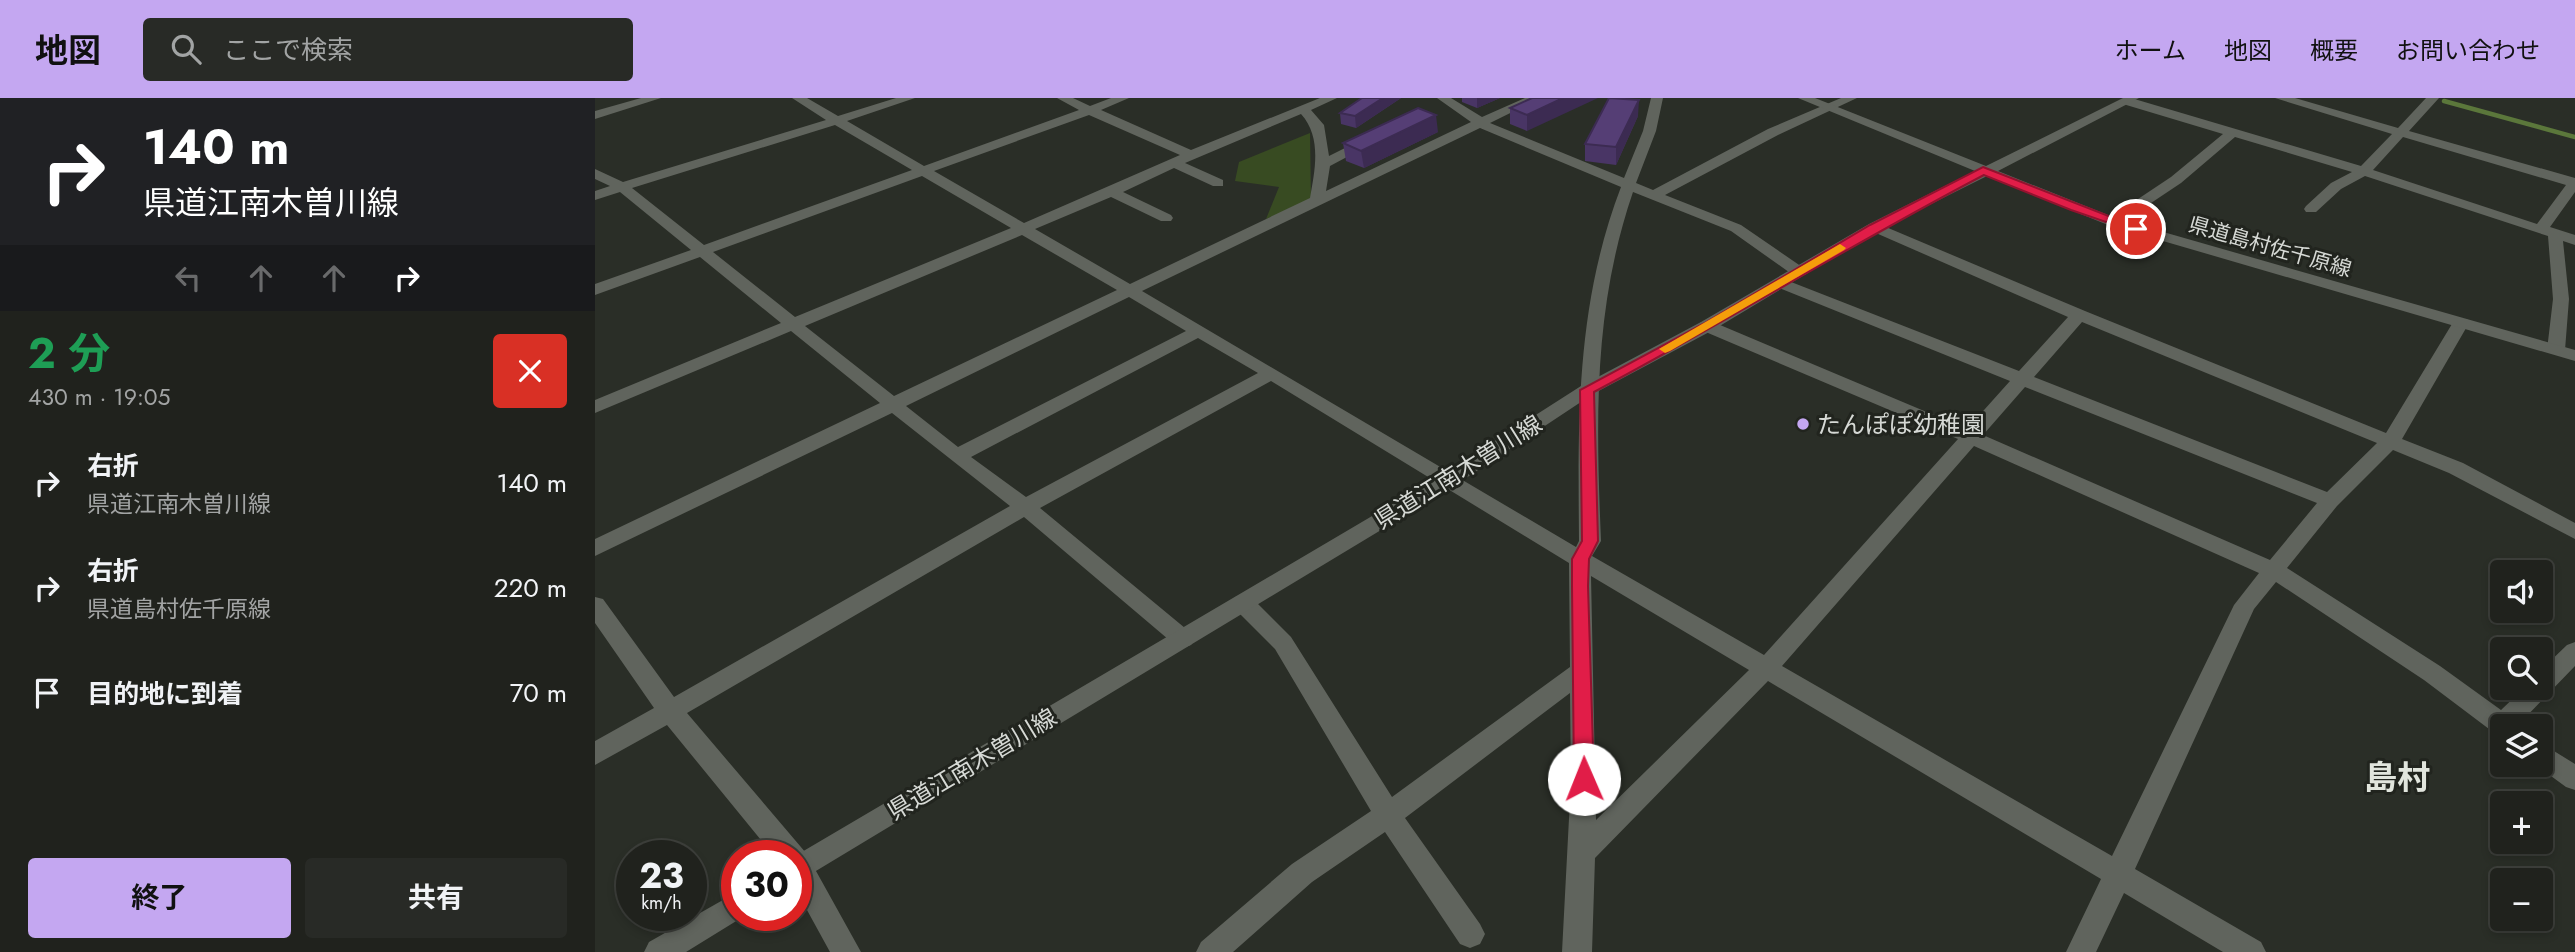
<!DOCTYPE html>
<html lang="ja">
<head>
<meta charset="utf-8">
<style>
	body { margin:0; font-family:Jost,"Noto Sans JP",sans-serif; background:#282a26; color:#f1f3f6; height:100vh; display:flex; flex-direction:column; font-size:26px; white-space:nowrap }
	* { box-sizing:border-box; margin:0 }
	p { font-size:23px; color:#a2a4a4 }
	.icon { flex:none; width:38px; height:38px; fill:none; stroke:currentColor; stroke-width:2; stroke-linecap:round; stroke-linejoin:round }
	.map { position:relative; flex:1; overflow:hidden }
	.sheet { display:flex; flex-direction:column; background:#20221d; width:595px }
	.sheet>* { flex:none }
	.top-card { background:#202124; color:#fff; overflow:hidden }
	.buttons { position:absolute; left:1895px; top:462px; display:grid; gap:14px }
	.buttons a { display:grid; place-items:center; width:63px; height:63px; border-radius:7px; background:#20221d; box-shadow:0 4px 10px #0003,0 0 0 2px #3d3f3b; font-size:35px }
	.speed { position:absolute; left:21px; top:742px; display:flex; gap:14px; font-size:35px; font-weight:700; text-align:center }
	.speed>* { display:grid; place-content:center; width:91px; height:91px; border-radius:50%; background:#20221d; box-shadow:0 4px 10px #0003,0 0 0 2px #3d3f3b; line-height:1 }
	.speed small { font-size:18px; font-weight:400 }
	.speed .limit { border:10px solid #d22; background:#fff; color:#111 }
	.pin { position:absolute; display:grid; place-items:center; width:60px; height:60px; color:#fff; margin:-30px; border:4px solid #fff; border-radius:50%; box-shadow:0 2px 7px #0007 }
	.me { position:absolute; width:77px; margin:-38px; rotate:359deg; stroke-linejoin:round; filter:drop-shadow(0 0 5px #0008) }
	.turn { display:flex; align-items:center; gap:24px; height:147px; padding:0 28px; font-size:32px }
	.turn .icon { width:91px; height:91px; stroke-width:2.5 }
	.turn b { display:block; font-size:49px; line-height:60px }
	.lanes { display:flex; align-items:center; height:66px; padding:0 28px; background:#0003; justify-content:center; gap:35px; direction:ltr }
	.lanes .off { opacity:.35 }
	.round { display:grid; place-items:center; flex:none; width:74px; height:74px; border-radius:7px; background:#282a26 }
	.overview { display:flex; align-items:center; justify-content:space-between; height:119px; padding:0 28px }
	h1 { font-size:42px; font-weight:700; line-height:52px; color:#1e9e55 }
	.primary-button { display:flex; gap:14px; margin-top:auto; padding:14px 28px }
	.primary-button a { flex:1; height:80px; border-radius:7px; background:#c4a7f1; color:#111; font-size:28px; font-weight:700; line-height:80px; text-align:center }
	.primary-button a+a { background:#282a26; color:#f1f3f6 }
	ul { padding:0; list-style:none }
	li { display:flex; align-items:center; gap:21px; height:105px; padding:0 28px }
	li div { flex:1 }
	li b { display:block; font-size:26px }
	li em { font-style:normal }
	header { display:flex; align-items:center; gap:42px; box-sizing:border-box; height:98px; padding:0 35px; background:#c4a7f1; color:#111 }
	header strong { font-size:33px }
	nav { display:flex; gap:38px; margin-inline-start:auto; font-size:24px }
	.search { width:490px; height:63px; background:#282a26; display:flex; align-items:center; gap:18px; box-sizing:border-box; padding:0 24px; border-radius:7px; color:#a2a4a4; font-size:26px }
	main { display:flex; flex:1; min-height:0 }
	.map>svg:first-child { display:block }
	.green { fill:#384b22 }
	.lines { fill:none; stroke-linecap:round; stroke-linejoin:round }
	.stream { stroke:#5b773b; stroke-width:4.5 }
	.street { fill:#60645d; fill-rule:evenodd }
	.secondary { fill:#60645d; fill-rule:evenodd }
	.wall { fill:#493565 }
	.shaded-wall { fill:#3c2b52 }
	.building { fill:#553e75; stroke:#3c2b52; stroke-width:2 }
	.route { fill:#e11d48; stroke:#92132f; stroke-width:2 }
	.slow { fill:#f59e0b }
	.poi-dot { fill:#c4a7f1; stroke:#21241e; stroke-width:2.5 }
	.labels { text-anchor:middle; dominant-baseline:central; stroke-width:6; stroke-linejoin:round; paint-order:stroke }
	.far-street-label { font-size:21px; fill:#d6d9d5; stroke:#21241e }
	.poi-label { font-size:24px; fill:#d6d9d5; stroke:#21241e; text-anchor:start }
	.street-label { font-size:24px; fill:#d6d9d5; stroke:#21241e }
	.near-quarter-label { font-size:33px; font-weight:bold; fill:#e1e5dd; stroke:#21241e }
</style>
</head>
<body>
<header>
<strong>地図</strong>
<div class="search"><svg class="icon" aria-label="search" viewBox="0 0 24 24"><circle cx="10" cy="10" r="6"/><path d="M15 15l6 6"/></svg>ここで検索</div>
<nav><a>ホーム</a><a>地図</a><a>概要</a><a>お問い合わせ</a></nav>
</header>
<main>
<section class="sheet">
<div class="top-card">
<div class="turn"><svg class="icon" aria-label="right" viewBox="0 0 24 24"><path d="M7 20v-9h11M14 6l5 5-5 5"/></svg><div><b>140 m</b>県道江南木曽川線</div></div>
<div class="lanes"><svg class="icon off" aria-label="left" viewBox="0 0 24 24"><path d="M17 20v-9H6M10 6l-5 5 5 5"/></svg><svg class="icon off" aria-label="ahead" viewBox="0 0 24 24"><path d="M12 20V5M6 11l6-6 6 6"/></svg><svg class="icon off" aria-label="ahead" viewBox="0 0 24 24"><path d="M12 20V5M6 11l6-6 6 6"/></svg><svg class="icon" aria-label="right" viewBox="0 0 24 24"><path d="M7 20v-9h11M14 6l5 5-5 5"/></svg></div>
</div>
<div class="overview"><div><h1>2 分</h1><p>430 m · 19:05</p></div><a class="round" style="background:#d93025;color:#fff"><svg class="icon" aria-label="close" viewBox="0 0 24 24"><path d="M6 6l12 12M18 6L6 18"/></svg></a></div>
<ul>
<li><svg class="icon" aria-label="right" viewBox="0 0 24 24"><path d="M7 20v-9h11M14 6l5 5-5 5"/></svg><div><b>右折</b><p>県道江南木曽川線</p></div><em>140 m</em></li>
<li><svg class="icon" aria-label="right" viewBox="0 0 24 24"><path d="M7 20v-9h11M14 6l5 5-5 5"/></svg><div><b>右折</b><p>県道島村佐千原線</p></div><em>220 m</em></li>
<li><svg class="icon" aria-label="arrive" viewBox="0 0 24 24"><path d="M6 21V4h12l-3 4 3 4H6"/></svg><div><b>目的地に到着</b></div><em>70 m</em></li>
</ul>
<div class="primary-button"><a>終了</a><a>共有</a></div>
</section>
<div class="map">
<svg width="1980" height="854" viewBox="0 0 1980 854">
	<rect width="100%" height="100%" fill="#2a2e27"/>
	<polygon class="green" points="715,35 716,102 671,121 684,89 640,83 644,64"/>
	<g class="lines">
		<polyline class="stream" points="1849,3 1980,39"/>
		<g class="street">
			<polygon points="46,0 66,0 0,21 0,13"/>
			<path d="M197,0H212L243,18L301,0H320L252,23L329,68L484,12L462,0H478L495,8L516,0H534L506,12L596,52L725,0H742L716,12L729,27L734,58L768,41L773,40L780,44L735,68L731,93L876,24L842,0H856L887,19L930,0H946L895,25L1029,80L1048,33L1056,0H1068L1061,33L1041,85L1058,92L1173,31L1246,0H1262L1183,37L1070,97L1146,127L1210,171L1212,174L1210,177H1198L1136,133L1038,94C998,211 1001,321 1006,443L997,458L1169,557L1363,341L1106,232L1104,228L1106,224H1118L1372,331L1415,283L1179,188L1177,185L1179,182H1191L1424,273L1473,219L1274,132L1271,129L1279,124L1490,213L1791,335L1860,221H1872L1874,225L1807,341L1868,365L1980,425V441L1854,375L1798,352L1742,408L1692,470L1845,568L1906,612L1929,590H1946V572L1972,547L1980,544V568L1922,628H1908V638L1898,634L1829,582L1681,484L1659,511L1540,771L1666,844L1671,854H1628L1529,795L1501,854H1471L1506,781L1173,583L1000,760L997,854H967L976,682L975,595L810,720L885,826L890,836L885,846L875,850L865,846L790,734L717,784L638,854H601L606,844L697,766L776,713L680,551L640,511L637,505L640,499L648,497L656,499L696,539L797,699L975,569L974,465L676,283L445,410L596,535L600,541L596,547L588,550L580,547L429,419L92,615L211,755L266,854H235L201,792V758H179L72,627L0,667V643L59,610L0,525V499L8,501L79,599L415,408L297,315L0,458V441L285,305L196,233L0,315V302L186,225L105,159L0,197V186L96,152L25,94L0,102V93L15,88L0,81V71L28,84L231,22ZM706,16C727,39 720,72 715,100L535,186L440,131L516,99L566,123H576L578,120L576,117L528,94L579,70L618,88H628V82L590,65ZM494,17L585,57L429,125L339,73ZM240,27L317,72L109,147L37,90ZM885,30L1026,89C981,207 983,319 984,443L981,449L547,193ZM327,78L416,130L200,219L118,154ZM427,137L522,192L299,298L210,228ZM534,199L591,233L363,349L311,308ZM1487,224L1782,345L1732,394L1439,279ZM603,240L663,275L431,399L376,359ZM1430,289L1722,405L1675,462L1388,337ZM1379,348L1664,475L1639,507L1517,758L1187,568ZM996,478L1154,572L1001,722Z"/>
			<path d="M1528,0H1536L1766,68L1797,36L1680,0H1700L1803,30L1831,0H1844L1814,33L1980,80V94L1955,129L1980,137V147L1968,143L1974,201L1970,252L1961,257L1952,252L1958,201L1953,138L1770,78L1746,91L1721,114H1711L1709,111L1711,108L1736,85L1757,74L1640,39L1586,85L1523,127H1513L1511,124L1513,121L1576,79L1628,36L1528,6ZM1808,39L1971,87L1942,126L1778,72Z"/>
			<polygon points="1946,645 1980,666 1980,692 1971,689 1941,667 1946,667"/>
		</g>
		<g class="secondary">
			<polygon points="1203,0 1220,0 1391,68 1528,0 1544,0 1403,73 1523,121 1980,252 1980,263 1513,127 1392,78 1284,132 1118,232 998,296 859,388 201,785 200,758 845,378 986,288 1106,224 1274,126 1380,73"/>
			<polygon points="142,794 142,817 151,817 91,854 49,854 54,844"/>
		</g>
	</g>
	<g class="wall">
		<polygon points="767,0 806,0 761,30 746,26 745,15"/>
		<polygon points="867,0 905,0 882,10 867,4"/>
		<polygon points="937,0 932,33 915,26 915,10"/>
		<polygon points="1043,18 1021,67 990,63 990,46"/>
		<polygon points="843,34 769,70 751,63 748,45"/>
	</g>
	<g class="shaded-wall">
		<polygon points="788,0 806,0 761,30 760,18"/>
		<polygon points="882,0 905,0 882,10"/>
		<polygon points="968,0 1003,0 932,33 932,17"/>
		<polygon points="1044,2 1043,18 1021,67 1021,49"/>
		<polygon points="841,17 843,34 769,70 766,53"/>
	</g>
	<g class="building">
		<polygon points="767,0 788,0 760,18 745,15"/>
		<polygon points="937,0 968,0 932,17 915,10"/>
		<polygon points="1014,0 1044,2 1021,49 990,46"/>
		<polygon points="823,10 841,17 766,53 748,45"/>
	</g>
	<path class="route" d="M1388,69L1547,131L1537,133L1476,112L1389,77C1257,146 1131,224 999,294L1003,443L994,461L993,488L999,681L996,687L989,690L982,687L979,681L977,488V461L987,443L985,292L1108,226L1275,127Z"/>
	<polygon class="slow" points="1245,146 1251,150 1249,152 1075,253 1070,255 1064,251"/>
	<circle class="poi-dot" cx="1208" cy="326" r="7"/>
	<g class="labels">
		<g class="far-street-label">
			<text transform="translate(1675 149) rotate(16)">県道島村佐千原線</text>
		</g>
		<g class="poi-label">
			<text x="1222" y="326">たんぽぽ幼稚園</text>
		</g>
		<g class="street-label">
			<text transform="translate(863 374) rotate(-32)">県道江南木曽川線</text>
			<text transform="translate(377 666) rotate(-31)">県道江南木曽川線</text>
		</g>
		<g class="near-quarter-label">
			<text x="1802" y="679">島村</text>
		</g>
	</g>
</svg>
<div class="buttons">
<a><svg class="icon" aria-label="sound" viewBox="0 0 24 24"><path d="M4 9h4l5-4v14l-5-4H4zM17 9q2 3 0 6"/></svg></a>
<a><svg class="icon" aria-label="search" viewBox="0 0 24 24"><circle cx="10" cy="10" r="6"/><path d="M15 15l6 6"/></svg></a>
<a><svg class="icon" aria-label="layers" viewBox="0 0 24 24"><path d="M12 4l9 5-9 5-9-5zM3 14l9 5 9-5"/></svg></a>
<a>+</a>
<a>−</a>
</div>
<div class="speed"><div>23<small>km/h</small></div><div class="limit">30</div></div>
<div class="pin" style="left:1541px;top:131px;background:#d93025"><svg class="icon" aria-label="arrive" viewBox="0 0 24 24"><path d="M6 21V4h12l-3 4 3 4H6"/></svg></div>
<svg class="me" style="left:989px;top:681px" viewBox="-20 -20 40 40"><circle r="19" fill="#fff"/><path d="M0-13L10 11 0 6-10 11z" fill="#e11d48"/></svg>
</div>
</main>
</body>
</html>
